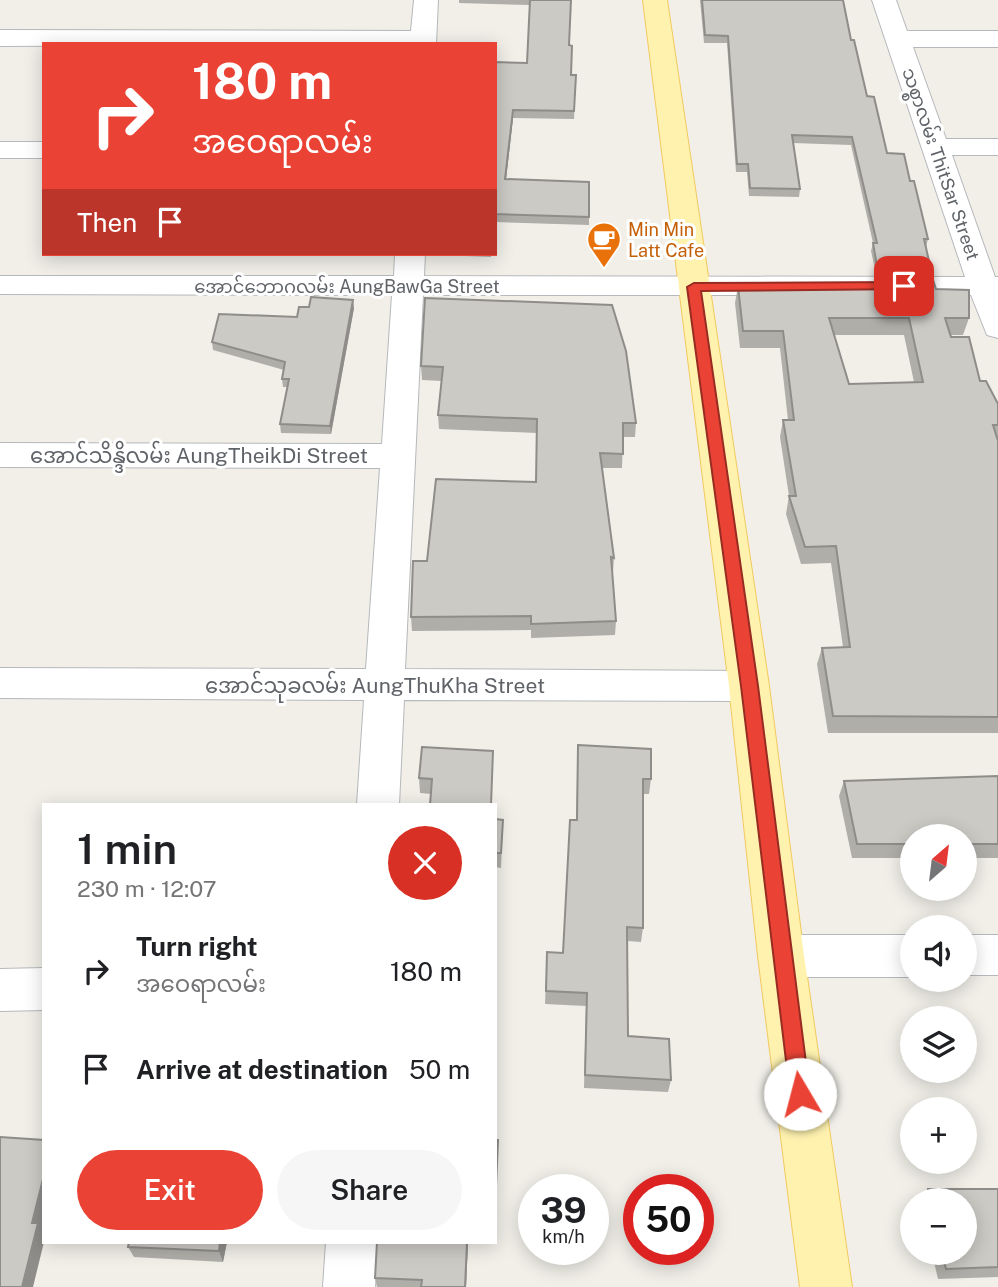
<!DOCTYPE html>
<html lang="en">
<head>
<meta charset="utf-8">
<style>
	body { margin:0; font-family:"Public Sans","Noto Sans Myanmar",sans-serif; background:#f6f6f6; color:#202124; height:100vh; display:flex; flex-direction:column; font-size:26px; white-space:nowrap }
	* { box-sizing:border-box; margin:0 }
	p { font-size:23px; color:#757577 }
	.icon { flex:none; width:38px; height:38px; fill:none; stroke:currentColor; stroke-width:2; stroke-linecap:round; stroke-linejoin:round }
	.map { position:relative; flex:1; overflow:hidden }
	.side { position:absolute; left:42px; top:803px; width:455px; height:441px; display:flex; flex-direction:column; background:#fff; border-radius:0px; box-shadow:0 4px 18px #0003 }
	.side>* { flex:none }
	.guide { position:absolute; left:42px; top:42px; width:455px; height:214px; border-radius:0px; box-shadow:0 4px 18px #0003; background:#ea4335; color:#fff; overflow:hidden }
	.needle { width:46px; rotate:28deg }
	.buttons { position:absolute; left:900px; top:824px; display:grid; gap:14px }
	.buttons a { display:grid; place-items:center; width:77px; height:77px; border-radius:50%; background:#fff; box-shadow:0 4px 18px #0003; font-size:35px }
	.speed { position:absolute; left:518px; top:1174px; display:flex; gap:14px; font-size:35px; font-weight:700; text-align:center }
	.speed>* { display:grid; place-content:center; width:91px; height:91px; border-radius:50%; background:#fff; box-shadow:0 4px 18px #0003; line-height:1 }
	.speed small { font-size:18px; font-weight:400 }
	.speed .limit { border:10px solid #d22; background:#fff; color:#111 }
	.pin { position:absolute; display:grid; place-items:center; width:60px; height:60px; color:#fff; margin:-30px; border-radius:14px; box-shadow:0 4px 10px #0006 }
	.me { position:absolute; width:77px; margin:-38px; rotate:352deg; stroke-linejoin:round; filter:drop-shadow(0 0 5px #0008) }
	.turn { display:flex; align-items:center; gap:24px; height:147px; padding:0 35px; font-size:32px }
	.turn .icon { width:91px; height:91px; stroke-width:2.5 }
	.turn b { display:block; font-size:49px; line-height:60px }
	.then { display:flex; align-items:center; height:66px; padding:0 35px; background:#0003; gap:14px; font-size:26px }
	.round { display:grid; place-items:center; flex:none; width:74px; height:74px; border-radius:37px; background:#f6f6f6 }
	.overview { display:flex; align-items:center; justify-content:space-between; height:119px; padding:0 35px }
	h1 { font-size:42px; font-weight:600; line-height:52px }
	.primary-button { display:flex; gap:14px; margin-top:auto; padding:14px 35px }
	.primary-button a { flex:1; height:80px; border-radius:42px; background:#ea4335; color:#fff; font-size:28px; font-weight:600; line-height:80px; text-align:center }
	.primary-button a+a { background:#f6f6f6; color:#202124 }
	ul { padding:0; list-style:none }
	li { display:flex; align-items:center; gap:21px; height:98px; padding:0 35px }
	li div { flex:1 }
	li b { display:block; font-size:26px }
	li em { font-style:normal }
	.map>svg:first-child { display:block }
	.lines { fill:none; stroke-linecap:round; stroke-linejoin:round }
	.minor-casing { stroke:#b5b8bc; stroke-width:2 }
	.major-casing { stroke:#f2c960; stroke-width:2 }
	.minor { fill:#fff; fill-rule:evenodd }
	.major { fill:#fff2af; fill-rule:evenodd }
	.wall { fill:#afaea9; fill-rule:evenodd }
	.shaded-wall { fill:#8f8d8a }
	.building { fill:#cccac5; stroke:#8f8d8a; stroke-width:2; fill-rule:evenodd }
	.route { fill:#ea4335; stroke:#982c22; stroke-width:2 }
	.labels { text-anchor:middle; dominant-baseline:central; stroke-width:6; stroke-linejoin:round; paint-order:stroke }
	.far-street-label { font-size:18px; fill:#5f6368; stroke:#fff }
	.far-food-label { font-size:18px; fill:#c56008; stroke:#fff; text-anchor:start }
	.street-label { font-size:21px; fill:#5f6368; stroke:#fff }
</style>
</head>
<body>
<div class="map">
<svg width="998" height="1287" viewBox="0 0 998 1287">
	<rect width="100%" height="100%" fill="#f1efe8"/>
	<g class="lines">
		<g class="minor-casing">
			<g id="minor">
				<polygon points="414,0 438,0 436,44 0,46 0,30 411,31"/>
				<polygon points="872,0 896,0 907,31 998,31 998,47 913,47 946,139 998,139 998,155 952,155 995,277 998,277 998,338 987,335 971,295 423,295 405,669 749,671 763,675 769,686 763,697 749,701 404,700 399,805 357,805 364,700 0,698 0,668 366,669 380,468 0,467 0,443 382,444 392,295 0,294 0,276 394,276 395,254 425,254 424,276 965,277"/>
				<rect x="0" y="142" width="44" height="16"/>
				<polygon points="781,935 912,935 912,977 781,977 765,971 758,956 765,941"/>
				<rect x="964" y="935" width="34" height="40"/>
				<polygon points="44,968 44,1010 0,1011 0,969"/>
				<polygon points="326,1242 378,1242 375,1287 323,1287"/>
			</g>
		</g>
		<g class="major-casing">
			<polygon id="major" points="643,0 667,0 769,686 804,956 852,1287 800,1287 758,956 729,686"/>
		</g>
		<use href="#minor" class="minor"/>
		<use href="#major" class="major"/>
	</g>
	<g class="wall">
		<polygon points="459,0 571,0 569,45 571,75 576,75 574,119 513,118 506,179 589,182 589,225 495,222 495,62 527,63 530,5 459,3"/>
		<polygon points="700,0 843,0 851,40 867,96 887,153 910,181 928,239 926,247 929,261 927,269 922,269 921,274 876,274 871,251 873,243 851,145 793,143 800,189 799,197 749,196 747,172 736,172 727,43 704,43"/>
		<polygon points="439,254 491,254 491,257 439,255"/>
		<path d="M884,280L936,289L969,318L963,335H951L980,381L998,404V733H828L817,664L822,648L843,647L831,563L801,564L786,514L789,496L780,437L783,420H788L780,348H740L735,303L738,286L882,289ZM834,335H904L914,382L849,384Z"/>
		<polygon points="425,298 636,423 635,437 623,437 622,468 602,468 614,558 613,572 612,572 616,621 615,635 531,638 531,630 412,631 411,617 427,561 536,482 537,433 439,429 438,415 442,381 422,380 421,366"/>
		<polygon points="354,308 331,434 281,433 280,424 288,387 283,387 282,379 284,370 213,350 212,342 297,317"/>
		<polygon points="578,745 651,779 649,794 643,794 643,928 641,942 627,941 628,1036 671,1080 668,1092 584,1088 586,1006 545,1004 547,952 563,953 576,820"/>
		<polygon points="493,766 491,805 430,805 431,794 420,793 419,778"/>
		<polygon points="998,776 998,858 964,858 964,836 912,836 912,858 852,858 839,796 844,781"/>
		<polygon points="495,819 503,820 501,868 495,867"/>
		<polygon points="928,1189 998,1189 998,1277 938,1279 932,1253 964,1253 964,1200 921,1200"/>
		<polygon points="227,1242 223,1262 134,1257 128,1247"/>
		<polygon points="377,1242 468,1242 466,1287 377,1287 375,1278"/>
	</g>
	<g class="shaded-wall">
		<polygon points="513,110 513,118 505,187 505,179"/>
		<polygon points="353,300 354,308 331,434 330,426"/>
		<polygon points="44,1175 44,1218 42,1228 44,1231 44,1242 33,1287 22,1287 32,1223"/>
		<polygon points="220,1242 227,1242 223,1262 219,1251"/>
		<polygon points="467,1242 468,1242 466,1287 465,1287"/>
	</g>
	<g class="building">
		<polygon points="530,0 571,0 569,45 572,46 571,75 576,75 574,111 513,110 505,179 589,182 589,217 495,214 495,62 527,63"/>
		<polygon points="702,0 843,0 851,40 854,40 867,96 874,97 887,153 904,154 910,181 914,181 928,239 924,239 929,261 922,261 923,266 877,266 873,243 877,243 852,137 792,135 800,189 750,188 748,164 737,164 728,36 705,35"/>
		<path d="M884,280H933L936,289L969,290V318H945L951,337H969L980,381H986L998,404V425H993L998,441V717L833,716L822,648L850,647L836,546L805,547L789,496H796L783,420H794L783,331H743L738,286L818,283L819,288L886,289ZM829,318H909L923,382L849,384Z"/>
		<polygon points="311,297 353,300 330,426 280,424 289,379 282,379 285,362 212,342 219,314 297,317 299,307 309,307"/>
		<polygon points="425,298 612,305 626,351 636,423 623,423 623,454 600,453 614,558 611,557 616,621 531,624 531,616 411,617 413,561 427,561 436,479 536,482 537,419 438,415 443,367 421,366"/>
		<polygon points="578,745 651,749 651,779 643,779 643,928 627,927 628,1036 669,1039 671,1080 585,1075 587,993 546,991 547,952 563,953 570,820 577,820"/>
		<polygon points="422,747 493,751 491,805 430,805 432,779 419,778"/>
		<polygon points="998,776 998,844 964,844 964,836 912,836 912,844 857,844 844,781"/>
		<polygon points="495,819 503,820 501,853 495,853"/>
		<polygon points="0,1137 44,1140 44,1175 32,1223 38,1223 22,1287 0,1287"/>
		<polygon points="495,1140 498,1140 496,1186 495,1186"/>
		<polygon points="928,1189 998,1189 998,1267 946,1269 942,1253 964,1253 964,1200 930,1200"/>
		<polygon points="129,1242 220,1242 219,1251 128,1247"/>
		<polygon points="377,1242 467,1242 465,1287 421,1287 422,1280 375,1278"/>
	</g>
	<polygon class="route" points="904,282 911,286 909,289 701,291 758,686 810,1094 807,1101 800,1104 793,1101 790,1094 741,686 687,287 694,283"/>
	<defs>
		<g id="cafe-pin" transform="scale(1.75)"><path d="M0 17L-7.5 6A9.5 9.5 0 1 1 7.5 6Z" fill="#e8710a" stroke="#fff"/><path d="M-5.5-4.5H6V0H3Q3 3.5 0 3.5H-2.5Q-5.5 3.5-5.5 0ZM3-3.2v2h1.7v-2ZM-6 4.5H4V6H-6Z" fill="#fff"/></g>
	</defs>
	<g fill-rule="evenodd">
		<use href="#cafe-pin" x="604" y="239"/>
	</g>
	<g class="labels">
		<g class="far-street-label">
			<text transform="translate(941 164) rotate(71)">သစ္စာလမ်း ThitSar Street</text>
			<text x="347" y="286">အောင်ဘောဂလမ်း AungBawGa Street</text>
		</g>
		<g class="far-food-label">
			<text x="628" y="229">Min Min<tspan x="628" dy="21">Latt Cafe</tspan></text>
		</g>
		<g class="street-label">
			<text x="199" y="455">အောင်သိန္ဒိလမ်း AungTheikDi Street</text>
			<text x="375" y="685">အောင်သုခလမ်း AungThuKha Street</text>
		</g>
	</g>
</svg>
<div class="buttons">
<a><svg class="needle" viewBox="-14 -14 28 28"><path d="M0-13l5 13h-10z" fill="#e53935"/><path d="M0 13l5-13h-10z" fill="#757577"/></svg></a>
<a><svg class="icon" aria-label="sound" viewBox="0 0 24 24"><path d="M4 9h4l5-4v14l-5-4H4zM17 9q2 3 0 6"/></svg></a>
<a><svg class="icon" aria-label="layers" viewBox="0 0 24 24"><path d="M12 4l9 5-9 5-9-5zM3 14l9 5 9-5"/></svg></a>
<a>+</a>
<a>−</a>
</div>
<div class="speed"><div>39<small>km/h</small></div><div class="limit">50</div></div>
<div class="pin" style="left:904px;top:286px;background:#d93025"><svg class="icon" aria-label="arrive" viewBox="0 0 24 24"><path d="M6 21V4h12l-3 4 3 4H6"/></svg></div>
<svg class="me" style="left:800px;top:1094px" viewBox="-20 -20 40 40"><circle r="19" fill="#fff"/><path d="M0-13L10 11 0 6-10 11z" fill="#ea4335"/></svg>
<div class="guide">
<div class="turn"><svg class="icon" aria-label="right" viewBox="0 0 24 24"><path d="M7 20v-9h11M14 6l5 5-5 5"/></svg><div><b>180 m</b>အဝေရာလမ်း</div></div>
<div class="then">Then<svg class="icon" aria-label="arrive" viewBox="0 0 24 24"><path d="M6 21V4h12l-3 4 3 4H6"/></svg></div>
</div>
<section class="side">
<div class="overview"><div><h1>1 min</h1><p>230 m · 12:07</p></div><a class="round" style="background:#d93025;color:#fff"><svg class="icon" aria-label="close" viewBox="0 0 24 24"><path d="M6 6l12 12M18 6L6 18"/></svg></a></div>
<ul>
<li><svg class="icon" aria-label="right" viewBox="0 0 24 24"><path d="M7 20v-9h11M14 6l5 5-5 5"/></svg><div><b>Turn right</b><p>အဝေရာလမ်း</p></div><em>180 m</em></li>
<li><svg class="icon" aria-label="arrive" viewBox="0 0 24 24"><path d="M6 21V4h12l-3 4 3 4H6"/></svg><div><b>Arrive at destination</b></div><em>50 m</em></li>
</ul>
<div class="primary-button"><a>Exit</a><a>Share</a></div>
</section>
</div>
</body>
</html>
